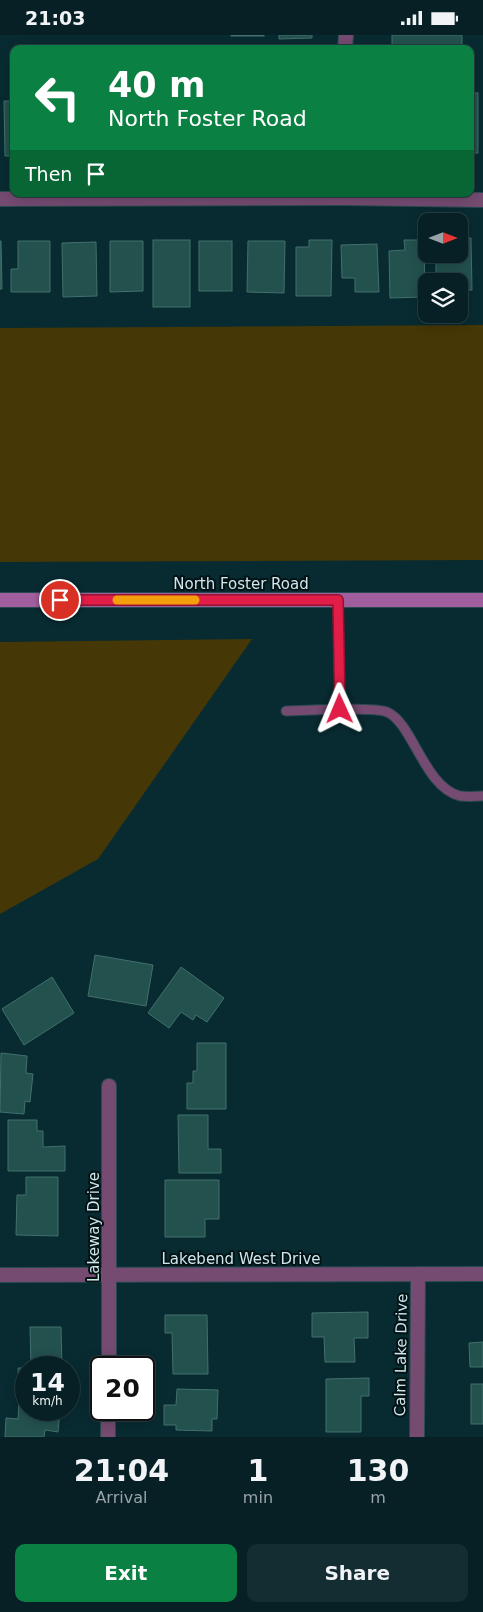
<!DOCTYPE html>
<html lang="en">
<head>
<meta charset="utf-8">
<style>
	body { margin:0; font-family:"DejaVu Sans",sans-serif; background:#142d32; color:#f1f3f6; height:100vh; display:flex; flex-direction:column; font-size:19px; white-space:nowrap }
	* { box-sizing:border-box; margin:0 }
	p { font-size:16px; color:#98a3a7 }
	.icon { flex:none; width:28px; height:28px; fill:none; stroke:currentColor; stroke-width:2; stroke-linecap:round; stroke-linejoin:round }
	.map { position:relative; height:1402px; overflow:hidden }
	.panel { display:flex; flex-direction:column; background:#062025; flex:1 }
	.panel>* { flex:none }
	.guide { position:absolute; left:10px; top:10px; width:464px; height:152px; border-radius:10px; box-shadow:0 2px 12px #0003,0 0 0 1px #273e42; background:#0b8043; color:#fff; overflow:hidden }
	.needle { width:32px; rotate:90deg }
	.controls { position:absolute; left:418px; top:178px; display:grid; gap:10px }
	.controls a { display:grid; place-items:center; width:50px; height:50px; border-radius:10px; background:#062025; box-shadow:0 2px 12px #0003,0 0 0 1px #273e42; font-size:25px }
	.speed { position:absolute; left:15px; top:1321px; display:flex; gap:10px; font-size:25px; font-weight:700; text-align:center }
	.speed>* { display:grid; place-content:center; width:65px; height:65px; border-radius:50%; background:#062025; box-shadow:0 2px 12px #0003,0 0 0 1px #273e42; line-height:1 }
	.speed small { font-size:12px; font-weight:400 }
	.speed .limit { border:2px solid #111; border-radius:8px; background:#fff; color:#111 }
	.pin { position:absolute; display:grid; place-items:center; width:42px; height:42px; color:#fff; margin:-21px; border:2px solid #fff; border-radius:50%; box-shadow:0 1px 5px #0007 }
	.me { position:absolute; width:55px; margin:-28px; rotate:359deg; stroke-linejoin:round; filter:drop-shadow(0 0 4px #0008) }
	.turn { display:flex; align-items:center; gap:18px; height:105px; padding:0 15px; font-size:22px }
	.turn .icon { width:65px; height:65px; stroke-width:2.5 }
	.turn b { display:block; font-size:35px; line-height:42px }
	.then { display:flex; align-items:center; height:48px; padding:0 15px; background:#0003; gap:10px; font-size:19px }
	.eta { display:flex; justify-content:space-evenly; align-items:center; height:85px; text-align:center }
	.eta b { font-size:30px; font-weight:600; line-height:35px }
	.action { display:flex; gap:10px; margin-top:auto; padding:10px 15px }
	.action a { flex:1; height:58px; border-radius:10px; background:#0b8043; color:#fff; font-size:20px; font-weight:600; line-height:58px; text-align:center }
	.action a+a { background:#142d32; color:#f1f3f6 }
	.status { display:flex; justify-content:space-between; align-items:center; height:35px; padding:0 25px; background:#062025; direction:ltr }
	.status svg { height:14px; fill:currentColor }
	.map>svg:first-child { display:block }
	.green { fill:#463706 }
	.building { fill:#23514e; stroke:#42706d }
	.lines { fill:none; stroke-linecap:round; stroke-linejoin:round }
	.service-casing { stroke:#28494f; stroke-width:11 }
	.minor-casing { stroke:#28494f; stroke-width:16 }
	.secondary-casing { stroke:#28494f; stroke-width:16 }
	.service { stroke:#754b71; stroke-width:9 }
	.minor { stroke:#754b71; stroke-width:14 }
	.secondary { stroke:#a15e9c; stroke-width:14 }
	.route-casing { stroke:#92132f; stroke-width:12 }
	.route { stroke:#e11d48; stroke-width:9 }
	.slow { stroke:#f59e0b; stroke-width:9 }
	.labels { text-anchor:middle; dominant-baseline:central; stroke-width:4; stroke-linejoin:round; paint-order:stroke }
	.street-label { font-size:15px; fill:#d0e7eb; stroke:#021215 }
</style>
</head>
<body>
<div class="status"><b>21:03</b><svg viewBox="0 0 49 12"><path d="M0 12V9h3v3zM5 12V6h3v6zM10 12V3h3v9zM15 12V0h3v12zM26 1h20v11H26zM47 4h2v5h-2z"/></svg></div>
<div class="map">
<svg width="483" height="1402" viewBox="0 0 483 1402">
	<rect width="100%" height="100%" fill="#082b31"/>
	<g class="green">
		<polygon points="483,290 483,525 0,527 0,293"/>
		<polygon points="252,604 98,824 0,879 0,607"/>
	</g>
	<g class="building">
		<rect x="231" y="0" width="33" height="1"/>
		<polygon points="279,0 312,0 312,3 279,4"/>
		<rect x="392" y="0" width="70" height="14"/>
		<rect x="470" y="58" width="8" height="60"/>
		<polygon points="4,66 14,66 14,121 5,121"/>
		<polygon points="459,203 471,203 472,255 459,255 459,246 436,246 436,219 459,219"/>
		<rect x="153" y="205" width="37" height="67"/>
		<polygon points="309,205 332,205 331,261 296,261 296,212 309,212"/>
		<polygon points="404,205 424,205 425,262 390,263 389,216 405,215"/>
		<polygon points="0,206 1,206 2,254 0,254"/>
		<polygon points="18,206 50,206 50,257 11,257 11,234 18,234"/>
		<polygon points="110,206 143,206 143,256 110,257"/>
		<rect x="199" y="206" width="33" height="50"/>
		<polygon points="248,206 285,206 284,258 247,257"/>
		<polygon points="96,207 97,261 63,262 62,208"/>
		<polygon points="377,209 379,257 355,257 355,243 342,243 341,210"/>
		<polygon points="95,920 153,930 146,971 88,961"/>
		<polygon points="181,932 224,963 207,987 196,980 193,985 181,977 169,993 148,978"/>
		<polygon points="52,942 74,978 24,1010 2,974"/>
		<polygon points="197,1008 226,1008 226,1074 187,1074 187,1048 193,1048 193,1036 197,1036"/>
		<polygon points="1,1018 27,1021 26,1038 33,1039 30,1067 25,1066 24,1079 0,1077"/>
		<polygon points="178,1080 208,1080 208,1114 221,1114 221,1138 179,1138"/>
		<polygon points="8,1085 37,1085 37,1096 43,1096 43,1112 65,1111 65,1136 8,1136"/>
		<polygon points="26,1142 58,1142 58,1201 16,1200 17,1160 26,1160"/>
		<polygon points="165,1145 219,1145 219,1184 205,1184 205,1202 165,1202"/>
		<polygon points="368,1277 368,1303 354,1303 355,1327 325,1327 324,1302 312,1302 312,1278"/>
		<polygon points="165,1280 207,1280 208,1339 173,1339 172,1298 165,1298"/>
		<polygon points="30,1292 61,1292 62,1332 31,1332"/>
		<polygon points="483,1307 483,1332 470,1332 469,1308"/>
		<polygon points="18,1333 26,1333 26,1353 19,1354"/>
		<polygon points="369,1343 369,1361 361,1361 361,1397 326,1397 326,1344"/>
		<rect x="471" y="1349" width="12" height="40"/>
		<polygon points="177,1354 218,1355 217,1384 212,1384 212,1396 176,1395 176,1390 164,1390 164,1370 176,1370"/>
		<polygon points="19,1366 26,1366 26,1375 60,1375 58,1397 45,1395 44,1402 5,1402 6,1383 18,1384"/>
	</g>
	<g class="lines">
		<g class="service-casing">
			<g id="service">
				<path d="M338,565L340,674C352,675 376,673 387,677C413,688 424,752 460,761C467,762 476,761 483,761"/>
				<polyline points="286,676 340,674"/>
			</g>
		</g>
		<g class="minor-casing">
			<g id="minor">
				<polyline points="345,14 346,0"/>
				<polyline points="0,164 345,163 483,165"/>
				<polyline points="0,1240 483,1239"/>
				<polyline points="109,1332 109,1051"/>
				<polyline points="108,1402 108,1375"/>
				<polyline points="417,1402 418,1239"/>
			</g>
		</g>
		<g class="secondary-casing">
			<polyline id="secondary" points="0,565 483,565"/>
		</g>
		<use href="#service" class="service"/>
		<use href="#minor" class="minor"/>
		<use href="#secondary" class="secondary"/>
	</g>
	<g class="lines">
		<g class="route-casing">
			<polyline id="route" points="60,565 338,565 340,674"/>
		</g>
		<use href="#route" class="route"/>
		<polyline class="slow" points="117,565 195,565"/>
	</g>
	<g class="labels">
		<g class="street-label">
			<text x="241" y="549">North Foster Road</text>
			<text transform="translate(94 1192) rotate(-90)">Lakeway Drive</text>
			<text x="241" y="1224">Lakebend West Drive</text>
			<text transform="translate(401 1320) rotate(-89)">Calm Lake Drive</text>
		</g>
	</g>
</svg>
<div class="controls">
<a><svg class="needle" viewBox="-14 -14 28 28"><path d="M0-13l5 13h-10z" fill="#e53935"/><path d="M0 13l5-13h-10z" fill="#98a3a7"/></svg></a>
<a><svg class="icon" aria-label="layers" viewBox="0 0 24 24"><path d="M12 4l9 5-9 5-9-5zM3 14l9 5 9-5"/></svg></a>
</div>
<div class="speed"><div>14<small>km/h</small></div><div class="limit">20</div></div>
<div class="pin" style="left:60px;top:565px;background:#d93025"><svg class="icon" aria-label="arrive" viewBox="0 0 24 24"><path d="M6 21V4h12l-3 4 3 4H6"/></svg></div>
<svg class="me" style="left:340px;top:674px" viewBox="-20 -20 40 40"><path d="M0-17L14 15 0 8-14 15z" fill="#e11d48" stroke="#fff" stroke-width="4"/></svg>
<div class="guide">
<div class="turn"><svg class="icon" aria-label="left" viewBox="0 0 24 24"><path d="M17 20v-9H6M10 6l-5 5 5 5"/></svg><div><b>40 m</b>North Foster Road</div></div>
<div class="then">Then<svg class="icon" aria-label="arrive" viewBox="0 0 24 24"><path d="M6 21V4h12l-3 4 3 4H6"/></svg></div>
</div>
</div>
<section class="panel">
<div class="eta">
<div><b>21:04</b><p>Arrival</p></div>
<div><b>1</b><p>min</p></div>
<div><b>130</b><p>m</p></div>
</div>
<div class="action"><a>Exit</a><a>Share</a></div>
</section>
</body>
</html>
